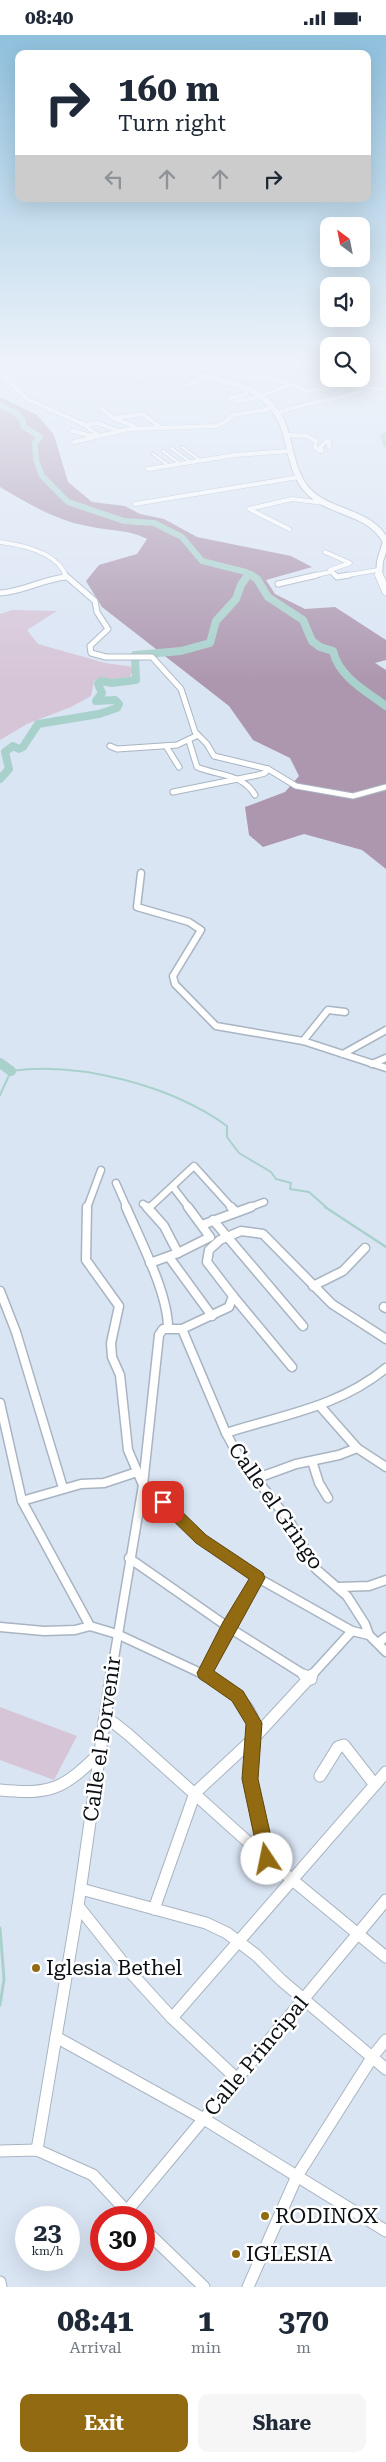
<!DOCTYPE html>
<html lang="en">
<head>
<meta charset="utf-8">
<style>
	body { margin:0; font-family:"Roboto Serif",serif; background:#f6f6f7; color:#1f2937; height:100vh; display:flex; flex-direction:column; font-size:19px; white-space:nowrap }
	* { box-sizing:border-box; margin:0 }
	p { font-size:16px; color:#747a83 }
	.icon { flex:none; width:28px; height:28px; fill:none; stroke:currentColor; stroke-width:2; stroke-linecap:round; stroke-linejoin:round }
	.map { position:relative; height:2252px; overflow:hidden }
	.drawer { display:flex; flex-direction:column; background:#fff; flex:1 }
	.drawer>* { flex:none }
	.banner { position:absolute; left:15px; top:15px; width:356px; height:152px; border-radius:10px; box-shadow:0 5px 20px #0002; background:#fff; color:#1f2937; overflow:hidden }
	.needle { width:32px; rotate:328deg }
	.controls { position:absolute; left:320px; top:182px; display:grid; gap:10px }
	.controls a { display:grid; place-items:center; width:50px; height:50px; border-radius:10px; background:#fff; box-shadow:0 5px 20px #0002; font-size:25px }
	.speed { position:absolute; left:15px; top:2171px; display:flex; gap:10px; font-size:25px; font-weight:700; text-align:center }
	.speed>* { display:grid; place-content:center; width:65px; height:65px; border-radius:50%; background:#fff; box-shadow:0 5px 20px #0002; line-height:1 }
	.speed small { font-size:12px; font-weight:400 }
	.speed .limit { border:8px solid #d22; background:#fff; color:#111 }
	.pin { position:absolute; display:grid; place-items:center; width:42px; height:42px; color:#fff; margin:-21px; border-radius:10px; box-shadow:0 2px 8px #0006 }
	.me { position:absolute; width:55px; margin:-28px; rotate:349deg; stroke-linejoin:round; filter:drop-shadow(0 0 4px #0008) }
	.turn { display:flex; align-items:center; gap:18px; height:105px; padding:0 20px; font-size:22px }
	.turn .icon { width:65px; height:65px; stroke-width:2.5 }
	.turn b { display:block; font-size:35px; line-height:42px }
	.lanes { display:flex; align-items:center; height:48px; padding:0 20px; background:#0003; justify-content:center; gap:25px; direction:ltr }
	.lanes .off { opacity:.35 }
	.eta { display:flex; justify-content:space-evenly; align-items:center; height:85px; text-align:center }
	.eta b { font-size:30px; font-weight:700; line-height:35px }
	.cta { display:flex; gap:10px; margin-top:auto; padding:10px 20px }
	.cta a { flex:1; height:58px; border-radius:10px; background:#916a11; color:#fff; font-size:20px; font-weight:700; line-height:58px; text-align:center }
	.cta a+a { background:#f6f6f7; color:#1f2937 }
	.status { display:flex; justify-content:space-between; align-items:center; height:35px; padding:0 25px; background:#fff; direction:ltr }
	.status svg { height:14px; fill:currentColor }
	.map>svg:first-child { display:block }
	.green { fill:#d6c5d7 }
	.forest { fill:#ad97af }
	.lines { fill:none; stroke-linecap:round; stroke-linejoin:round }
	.stream-far2 { stroke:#a9d1cc; stroke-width:2 }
	.stream-far1 { stroke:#a9d1cc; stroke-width:2.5 }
	.stream { stroke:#a9d1cc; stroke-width:3 }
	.river-far2 { stroke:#a9d1cc; stroke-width:6 }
	.river-far1 { stroke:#a9d1cc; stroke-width:8 }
	.river { stroke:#a9d1cc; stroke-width:10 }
	.pedestrian-casing { stroke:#a9b4c2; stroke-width:4 }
	.minor-far4-casing { stroke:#a9b4c2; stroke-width:5 }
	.minor-far3-casing { stroke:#a9b4c2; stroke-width:7 }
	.minor-far2-casing { stroke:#a9b4c2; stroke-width:9 }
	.minor-far1-casing { stroke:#a9b4c2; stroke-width:11 }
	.minor-casing { stroke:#a9b4c2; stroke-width:13 }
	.primary-far1-casing { stroke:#a9b4c2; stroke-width:8 }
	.primary-casing { stroke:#a9b4c2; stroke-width:9 }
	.pedestrian { stroke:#fff; stroke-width:2.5 }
	.minor-far4 { stroke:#fff; stroke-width:4 }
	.minor-far3 { stroke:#fff; stroke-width:5 }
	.minor-far2 { stroke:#fff; stroke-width:6 }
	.minor-far1 { stroke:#fff; stroke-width:8 }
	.minor { stroke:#fff; stroke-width:11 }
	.primary-far1 { stroke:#fff; stroke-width:6 }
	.primary { stroke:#fff; stroke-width:8 }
	.route { fill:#916a11; stroke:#5e450b }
	.poi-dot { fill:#916a11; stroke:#fff; stroke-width:2 }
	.labels { text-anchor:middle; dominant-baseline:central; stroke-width:5; stroke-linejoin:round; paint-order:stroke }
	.near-street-label { font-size:21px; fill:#0b0f14; stroke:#fff }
	.near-poi-label { font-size:21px; fill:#0b0f14; stroke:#fff; text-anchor:start }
</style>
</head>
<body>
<div class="status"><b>08:40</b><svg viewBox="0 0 49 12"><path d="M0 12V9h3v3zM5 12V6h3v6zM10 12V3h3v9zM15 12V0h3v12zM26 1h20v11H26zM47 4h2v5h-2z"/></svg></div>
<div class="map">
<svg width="386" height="2252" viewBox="0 0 386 2252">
	<rect width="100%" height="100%" fill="#dae5f4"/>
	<g class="green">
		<polygon points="12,575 57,576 27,595 38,609 105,628 134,632 130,642 94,646 91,661 71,672 27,689 0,705 0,579"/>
		<polygon points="0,1672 77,1701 54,1745 0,1725"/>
	</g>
	<path class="forest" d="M0,362L37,380L54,400L68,447L92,467L125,471L140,479L164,484L197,502L291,521L312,532L266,545L275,559L305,574L335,572L386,605V625L375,628L386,635V834L362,815L304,799L263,812L249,800L245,772L285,757L299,741L290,723L253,705L229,671L102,572L86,546L99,530L137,519L147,504C128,494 108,496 87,491C55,485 27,468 0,452Z"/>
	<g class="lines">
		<path class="stream-far2" d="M0,1060L11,1036C79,1026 172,1051 227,1091V1102L239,1118L271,1137L276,1144L291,1148L290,1154L309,1157L327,1173"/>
		<polyline class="stream-far1" points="325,1172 386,1212"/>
		<polyline class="stream" points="0,1893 4,1944 0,1970"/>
		<g class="river-far2">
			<polyline points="0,370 17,379 23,385 23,391 40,402 35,408 36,425 42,441 68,467 124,486 154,488 182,502 202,526 246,537 253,541"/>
			<polyline points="386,400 383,402 386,409"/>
			<polyline points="247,541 249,539"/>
		</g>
		<g class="river-far1">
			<path d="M251,540L257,544L268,562L303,585L312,606L320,612L333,616C339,642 366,656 386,671"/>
			<polyline points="0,744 9,734 5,717 13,711 19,714 23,712 38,689 99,679 117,673 119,669 115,665 96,666 102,658 98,649 101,646 112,648 136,645 135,620 181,616 210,608 216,586 236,564 241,550 248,540"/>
		</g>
		<polyline class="river" points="0,1028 11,1036"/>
		<g class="pedestrian-casing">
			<g id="pedestrian">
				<polyline points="182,412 201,426"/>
				<polyline points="171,413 190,427"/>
				<polyline points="163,416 180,429"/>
				<polyline points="153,419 169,431"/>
			</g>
		</g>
		<g class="minor-far4-casing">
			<g id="minor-far4">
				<polyline points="131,340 146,336"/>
				<polyline points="3,341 27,364 85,390 97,400"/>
				<polyline points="259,341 291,349 306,356 328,353"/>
				<polyline points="140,342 177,332"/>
				<polyline points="248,345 275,334 292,338"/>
				<polyline points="315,347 327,352"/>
				<polyline points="182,352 205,343"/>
				<polyline points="264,360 291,349"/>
				<polyline points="230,363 245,360 248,355"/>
				<polyline points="236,366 262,362"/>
				<polyline points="101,373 113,383 136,392"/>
				<path d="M281,377C306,367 333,366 359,357L360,355L357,353L360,352L386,354"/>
				<polyline points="114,383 143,379 161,393"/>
				<polyline points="85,390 98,388 118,396"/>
				<polyline points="72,396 92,401"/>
				<polyline points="289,400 307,401 316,406 315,412 319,416 322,416 320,412 327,406 329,406 329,412"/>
				<polyline points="74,407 129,394 216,391 227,386 232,380 266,375 273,370"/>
				<polyline points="148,434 235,420 289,416"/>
				<polyline points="135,469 299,442"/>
				<polyline points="289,494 249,474 292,464 324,468"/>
				<path d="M0,507C23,510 57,517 66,541"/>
				<polyline points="325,517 350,528 330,535 336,541"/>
				<polyline points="312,541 330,537"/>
				<polyline points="342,541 378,535"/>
			</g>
		</g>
		<g class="minor-far3-casing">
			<g id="minor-far3">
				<polyline points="65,540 95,566 97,577 108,594 90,611 91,618 106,622 152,622 181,654 195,697 207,709 214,721 268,734 296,751 353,761 386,752"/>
				<polyline points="335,540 337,542 349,540"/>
				<polyline points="278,549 317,540"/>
				<path d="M0,558C23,557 43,544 66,542"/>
				<path d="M189,706L197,732C218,741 242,738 255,760"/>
				<polyline points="110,711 117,714 177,710 198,700"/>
				<polyline points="166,711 179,732"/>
				<polyline points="173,757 258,740 265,738 268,734"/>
			</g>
		</g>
		<g class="minor-far2-casing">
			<g id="minor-far2">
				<polyline points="141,838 137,872 189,887 201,895 173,941 175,949 216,991 303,1006 386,1033"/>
				<polyline points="303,1006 328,975 345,977"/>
				<polyline points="343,1019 386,995"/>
				<polyline points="372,1029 386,1023"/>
				<polyline points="116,1148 127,1173"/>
				<polyline points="173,1152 189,1173"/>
				<polyline points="143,1169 149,1173"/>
				<polyline points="87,1173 101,1135"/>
				<polyline points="149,1173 194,1131 232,1173"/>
				<polyline points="248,1173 264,1167"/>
			</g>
		</g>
		<g class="minor-far1-casing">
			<g id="minor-far1">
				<polyline points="87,1172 86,1225 119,1271 111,1308 112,1322 120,1340 128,1415 143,1450 148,1452 201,1504 258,1543 352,1596 369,1600 386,1617"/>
				<path d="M126,1172C140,1205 168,1258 168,1293"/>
				<polyline points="147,1172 164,1191 178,1218"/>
				<polyline points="231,1172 236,1177"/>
				<polyline points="213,1185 303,1291"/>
				<polyline points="202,1190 251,1172"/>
				<polyline points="169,1222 212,1281"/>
				<polyline points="150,1228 178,1218 210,1202 188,1172"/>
				<polyline points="313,1251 343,1236 365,1213"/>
				<polyline points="0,1256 16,1297 63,1453"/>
				<polyline points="233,1261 292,1332"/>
				<polyline points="384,1272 386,1273"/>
				<polyline points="182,1294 229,1272 233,1261 207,1227 209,1215 220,1205 241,1196 263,1199 332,1269 386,1304"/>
				<polyline points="0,1368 22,1466 90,1591"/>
				<polyline points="320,1371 357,1413 386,1432"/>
				<path d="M226,1398C282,1380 339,1372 386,1333"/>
				<polyline points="312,1426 319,1448 328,1463"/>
				<polyline points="255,1444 296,1429 339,1420 357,1413"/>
				<polyline points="22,1466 81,1449 104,1448 137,1437"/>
				<polyline points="129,1523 228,1592 306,1641"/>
				<polyline points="339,1552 369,1551 386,1545"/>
				<polyline points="0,1592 44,1596 75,1595 90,1591 117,1599 207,1641"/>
				<polyline points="378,1608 386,1602"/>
				<polyline points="205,1638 228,1592 258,1543"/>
				<polyline points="111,1641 143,1450 159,1300 163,1294 182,1294 226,1398 239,1422 290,1487 316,1534 347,1561 365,1589 369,1600"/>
				<polyline points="311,1641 352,1596"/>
			</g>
		</g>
		<g class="minor-casing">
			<g id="minor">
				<polyline points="304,1640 311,1644"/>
				<polyline points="312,1640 253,1704 250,1744 267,1824 386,1922"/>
				<polyline points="104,1686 114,1688 129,1700 267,1824"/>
				<polyline points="320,1741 338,1712 344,1710 375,1750"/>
				<path d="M0,1755C52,1760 63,1754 100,1718"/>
				<polyline points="81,1854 206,1888 227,1898 256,1920 281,1945 386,2034"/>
				<polyline points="78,1871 132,1939 172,1983 237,2044"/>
				<path d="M154,1874L195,1758L253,1704C253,1699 255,1693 254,1688C250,1667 222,1648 204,1640"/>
				<polyline points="172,1983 386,1737"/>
				<polyline points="56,2002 204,2084 386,2196"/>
				<polyline points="37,2115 78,1871 111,1640"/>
				<polyline points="0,2116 37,2115 93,2140 132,2182"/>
				<polyline points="126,2177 386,1865"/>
				<polyline points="144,2194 204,2252"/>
				<polyline points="0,2247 1,2252"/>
				<polyline points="248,2252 297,2141 373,2021 386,2005"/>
			</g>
		</g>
		<g class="primary-far1-casing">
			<g id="primary-far1">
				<path d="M175,331C220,352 270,342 286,399C291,418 294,441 308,456C330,479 371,476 386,507"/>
				<polyline points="379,541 380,526 386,507"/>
			</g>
		</g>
		<g class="primary-casing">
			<polyline id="primary" points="379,540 386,556"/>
		</g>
		<use href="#pedestrian" class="pedestrian"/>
		<use href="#minor-far4" class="minor-far4"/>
		<use href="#minor-far3" class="minor-far3"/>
		<use href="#minor-far2" class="minor-far2"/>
		<use href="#minor-far1" class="minor-far1"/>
		<use href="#minor" class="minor"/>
		<use href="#primary-far1" class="primary-far1"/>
		<use href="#primary" class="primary"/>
	</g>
	<linearGradient id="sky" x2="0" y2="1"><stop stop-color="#8fc0dd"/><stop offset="0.51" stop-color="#eef3fa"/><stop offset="1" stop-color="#eef3fa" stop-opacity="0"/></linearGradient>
	<rect width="386" height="646" fill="url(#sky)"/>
	<polygon class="route" points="163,1461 168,1463 206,1500 263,1538 265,1543 214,1636 243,1656 262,1688 258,1744 276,1824 273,1830 267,1832 261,1830 259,1824 242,1744 246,1689 232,1666 199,1643 197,1638 223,1587 249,1544 196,1508 158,1471 156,1467 158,1463"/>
	<g class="poi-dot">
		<circle cx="36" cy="1933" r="5"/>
		<circle cx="265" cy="2181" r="5"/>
		<circle cx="236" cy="2219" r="5"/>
	</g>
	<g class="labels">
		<g class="near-street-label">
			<text transform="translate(276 1471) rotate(55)">Calle el Gringo</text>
			<text transform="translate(102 1704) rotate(-82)">Calle el Porvenir</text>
			<text transform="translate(256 2021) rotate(-50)">Calle Principal</text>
		</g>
		<g class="near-poi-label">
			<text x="46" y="1933">Iglesia Bethel</text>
			<text x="275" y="2181">RODINOX</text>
			<text x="246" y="2219">IGLESIA</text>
		</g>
	</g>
</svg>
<div class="controls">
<a><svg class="needle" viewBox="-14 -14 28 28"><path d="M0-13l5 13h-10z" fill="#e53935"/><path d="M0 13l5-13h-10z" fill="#747a83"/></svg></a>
<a><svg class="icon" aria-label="sound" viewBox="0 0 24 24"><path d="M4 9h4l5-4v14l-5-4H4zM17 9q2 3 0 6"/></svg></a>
<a><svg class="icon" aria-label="search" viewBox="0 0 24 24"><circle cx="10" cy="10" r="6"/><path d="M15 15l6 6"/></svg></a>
</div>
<div class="speed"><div>23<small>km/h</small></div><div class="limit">30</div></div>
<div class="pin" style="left:163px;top:1467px;background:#d93025"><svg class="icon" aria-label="arrive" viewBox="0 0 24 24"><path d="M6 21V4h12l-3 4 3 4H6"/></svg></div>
<svg class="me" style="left:267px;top:1824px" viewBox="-20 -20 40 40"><circle r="19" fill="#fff"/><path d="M0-13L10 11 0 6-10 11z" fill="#916a11"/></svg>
<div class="banner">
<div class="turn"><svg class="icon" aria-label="right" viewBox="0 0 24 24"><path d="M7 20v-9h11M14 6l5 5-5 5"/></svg><div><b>160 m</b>Turn right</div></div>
<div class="lanes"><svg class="icon off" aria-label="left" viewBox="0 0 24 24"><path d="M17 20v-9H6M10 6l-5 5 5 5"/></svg><svg class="icon off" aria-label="ahead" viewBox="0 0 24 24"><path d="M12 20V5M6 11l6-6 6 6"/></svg><svg class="icon off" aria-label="ahead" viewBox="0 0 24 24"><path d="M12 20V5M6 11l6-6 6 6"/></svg><svg class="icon" aria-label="right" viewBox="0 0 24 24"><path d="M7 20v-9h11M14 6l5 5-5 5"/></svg></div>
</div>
</div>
<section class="drawer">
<div class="eta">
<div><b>08:41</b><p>Arrival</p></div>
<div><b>1</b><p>min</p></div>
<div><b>370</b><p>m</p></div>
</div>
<div class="cta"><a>Exit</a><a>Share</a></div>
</section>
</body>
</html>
